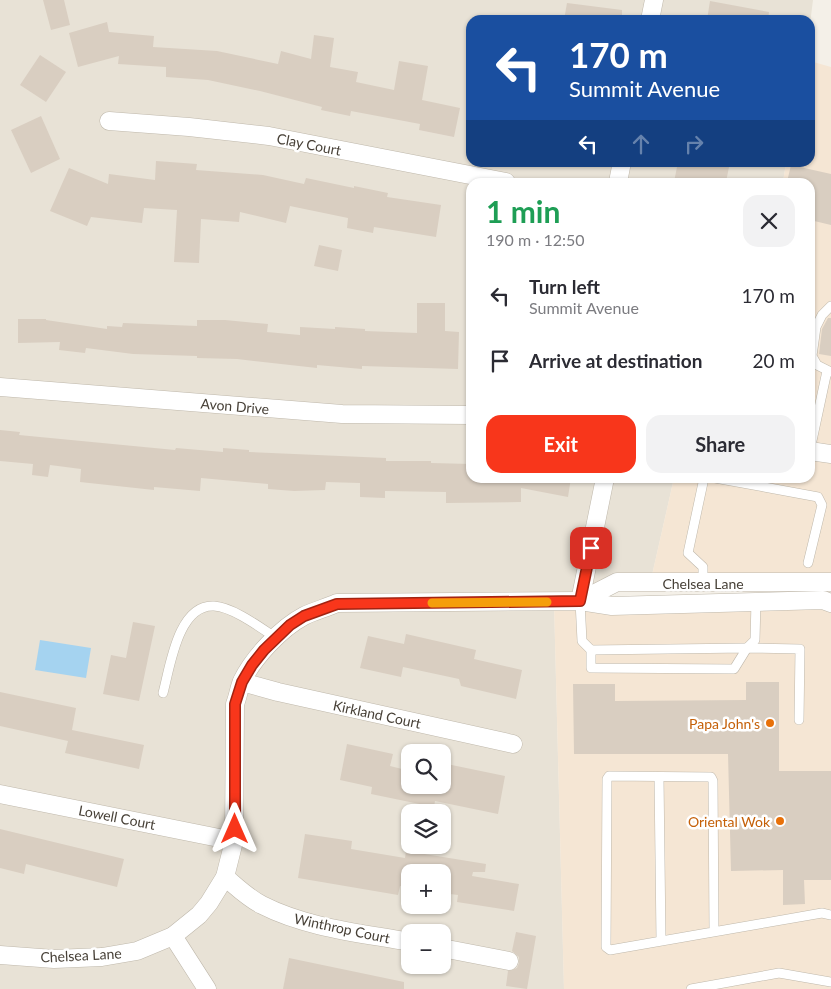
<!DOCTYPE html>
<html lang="en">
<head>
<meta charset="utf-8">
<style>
	body { margin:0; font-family:Lato,sans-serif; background:#f2f2f3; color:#2b2b33; height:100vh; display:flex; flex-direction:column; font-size:19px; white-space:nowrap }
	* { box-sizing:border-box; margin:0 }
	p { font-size:16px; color:#7c7c81 }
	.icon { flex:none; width:28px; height:28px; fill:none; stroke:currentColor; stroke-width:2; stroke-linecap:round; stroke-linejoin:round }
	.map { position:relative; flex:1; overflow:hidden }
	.details { position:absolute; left:466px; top:178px; width:349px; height:305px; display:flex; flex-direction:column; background:#fff; border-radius:15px; box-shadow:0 1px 4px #0004 }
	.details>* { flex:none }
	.top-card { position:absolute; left:466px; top:15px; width:349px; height:152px; border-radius:15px; box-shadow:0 1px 4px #0004; background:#1a4fa0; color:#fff; overflow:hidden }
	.tools { position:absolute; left:401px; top:744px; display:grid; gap:10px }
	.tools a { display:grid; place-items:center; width:50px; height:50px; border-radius:10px; background:#fff; box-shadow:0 1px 4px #0004; font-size:25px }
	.pin { position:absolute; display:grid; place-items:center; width:42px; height:42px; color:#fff; margin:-21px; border-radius:10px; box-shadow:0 2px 8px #0006 }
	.me { position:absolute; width:55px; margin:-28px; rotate:0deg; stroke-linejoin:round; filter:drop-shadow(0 0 4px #0008) }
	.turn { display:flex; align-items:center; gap:18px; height:105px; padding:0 20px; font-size:22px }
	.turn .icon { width:65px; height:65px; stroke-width:2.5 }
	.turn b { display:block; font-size:35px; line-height:42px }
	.lanes { display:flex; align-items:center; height:48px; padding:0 20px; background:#0003; justify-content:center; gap:25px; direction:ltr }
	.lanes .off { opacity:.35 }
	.round { display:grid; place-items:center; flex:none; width:52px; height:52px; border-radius:15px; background:#f2f2f3 }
	.head { display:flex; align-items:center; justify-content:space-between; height:85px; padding:0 20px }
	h1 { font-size:30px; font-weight:700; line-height:38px; color:#1e9e55 }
	.cta { display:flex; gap:10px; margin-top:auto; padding:10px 20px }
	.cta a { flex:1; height:58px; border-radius:15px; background:#f8361b; color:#fff; font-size:20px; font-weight:700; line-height:58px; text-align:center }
	.cta a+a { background:#f2f2f3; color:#2b2b33 }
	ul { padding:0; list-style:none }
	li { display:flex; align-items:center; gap:15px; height:65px; padding:0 20px }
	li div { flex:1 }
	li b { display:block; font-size:19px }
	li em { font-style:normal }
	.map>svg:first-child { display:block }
	.residential { fill:#e8e2d6; fill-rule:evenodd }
	.commercial { fill:#f5e6d4 }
	.water { fill:#a5d3f0 }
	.building { fill:#d9cec1 }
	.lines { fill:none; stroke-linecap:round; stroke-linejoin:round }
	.lane-casing { stroke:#bfb8ab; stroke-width:10 }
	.street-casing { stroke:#bfb8ab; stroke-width:19 }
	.lane { stroke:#fff; stroke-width:9 }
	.street { stroke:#fff; stroke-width:18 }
	.route-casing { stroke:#a12312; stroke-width:12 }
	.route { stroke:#f8361b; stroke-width:9 }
	.slow { stroke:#f59e0b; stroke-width:9 }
	.food-dot { fill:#e8710a; stroke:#fff; stroke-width:2 }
	.labels { text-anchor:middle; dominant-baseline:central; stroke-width:5; stroke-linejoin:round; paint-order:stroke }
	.street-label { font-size:14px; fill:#474037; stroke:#fff }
	.food-label { font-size:14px; fill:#c56008; stroke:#fff; text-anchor:end }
</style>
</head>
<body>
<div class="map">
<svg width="831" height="989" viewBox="0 0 831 989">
	<rect width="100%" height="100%" fill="#f4f0e8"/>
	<path class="residential" d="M0,0H813L810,24V20H471V162L786,163L783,182H471V478H674L650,584L554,602L564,989H0ZM410,752H442V785H410ZM410,812H442V845H410ZM410,872H442V905H410ZM410,932H442V965H410Z"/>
	<g class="commercial">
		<polygon points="810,61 831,67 831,582 650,584 674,478 810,478 810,182 783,182 786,163 810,162"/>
		<polygon points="554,602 831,603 831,989 564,989"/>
	</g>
	<polygon class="water" points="40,640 91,648 86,678 35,670"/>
	<g class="building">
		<polygon points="43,0 64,0 70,25 51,30"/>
		<polygon points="710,1 769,12 768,20 707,20"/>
		<polygon points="567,3 622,10 622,20 564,20"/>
		<polygon points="107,22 109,32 154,36 153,47 217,51 278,64 281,51 311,59 314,35 334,38 330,67 358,72 356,82 394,90 399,61 428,66 422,100 460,108 454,137 419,130 420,124 351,111 350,116 321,110 322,107 260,91 208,80 166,77 166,67 118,64 119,56 78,67 69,33"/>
		<polygon points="40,55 66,72 46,102 20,85"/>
		<polygon points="41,116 60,159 31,173 11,130"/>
		<polygon points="156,161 197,164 196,170 263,175 304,184 306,178 354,188 354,186 388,193 387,197 441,205 436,237 374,227 373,233 347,228 348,218 290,206 286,223 240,212 239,222 201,219 199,263 174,262 177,210 144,208 142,223 91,217 87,226 50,211 69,168 108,184 109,174 155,180"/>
		<polygon points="678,162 730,162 726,182 674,182"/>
		<polygon points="791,165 831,174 831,225 810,220 810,182 787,182"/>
		<polygon points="319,245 342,250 338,271 314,266"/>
		<polygon points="417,303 445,303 445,331 459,332 458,369 362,366 362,369 317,365 317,368 237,359 197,358 197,356 133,354 86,348 85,353 59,350 60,342 18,343 18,319 46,319 46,320 107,329 107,326 122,327 123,323 197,326 197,320 225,320 268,324 267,332 300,335 300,327 335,329 335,327 365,329 365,331 417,333"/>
		<polygon points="828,318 831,318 831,356 819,354 822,329"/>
		<polygon points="0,430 20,432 19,435 175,450 176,448 223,452 223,448 249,450 249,452 386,458 386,461 431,461 431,463 471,464 471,478 571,478 568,497 521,488 521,502 446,503 446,492 385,491 385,498 360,497 360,483 326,482 325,490 294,491 268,489 268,484 201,478 200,491 154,487 154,490 80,482 81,469 50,465 48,477 32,475 33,464 0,461"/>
		<polygon points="133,622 155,626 139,701 103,694 111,655 126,658"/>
		<polygon points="406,634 476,650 474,659 522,670 516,699 461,686 459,679 403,667 401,677 360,668 368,636 404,644"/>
		<polygon points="746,682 779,682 779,771 831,771 831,880 804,880 805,904 783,905 783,870 731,871 728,754 574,754 573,684 615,684 615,701 746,700"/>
		<polygon points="0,692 76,708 72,730 144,745 139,769 65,753 68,741 0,726"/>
		<polygon points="347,744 393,754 390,766 410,771 410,785 442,785 442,763 505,776 498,814 435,801 434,807 371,794 372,787 340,780"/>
		<polygon points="0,829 124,859 117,887 26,864 24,874 0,868"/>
		<polygon points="305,834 352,841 351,849 405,858 406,851 486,864 485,872 473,872 472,876 519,884 514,911 457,902 458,895 442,893 442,872 410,872 410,888 400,886 398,895 298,878"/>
		<polygon points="516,932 536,936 527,989 506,986 508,971 517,968 519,963 519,957 512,951"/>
		<polygon points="289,958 404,982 404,989 283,989"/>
	</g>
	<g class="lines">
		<g class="lane-casing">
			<g id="lane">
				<polyline points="831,306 822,315 816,327 812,356 817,365 831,372"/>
				<polyline points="810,450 827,371"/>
				<polyline points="715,478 818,497 822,505 808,563"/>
				<polyline points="703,583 703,567 688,553 704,478"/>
				<polyline points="580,601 582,641 591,650 591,668 734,669 747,648 755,640 756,601"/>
				<polyline points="591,650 747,648 800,649 799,720"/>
				<path d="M163,693C170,667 178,604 214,606C233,607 261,628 276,638"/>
				<polyline points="659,777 661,940"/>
				<polyline points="714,931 713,781 711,777 609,776 607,779 606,947 610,950 822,913 831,915"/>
				<polyline points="691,989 779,973 831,982"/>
			</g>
		</g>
		<g class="street-casing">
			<g id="street">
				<polyline points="650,20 654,0"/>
				<polyline points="109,121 189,127 269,136 506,182"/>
				<polyline points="618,182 622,162"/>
				<polyline points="0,387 342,414 471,415"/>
				<polyline points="810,451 831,454"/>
				<polyline points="580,601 617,582 831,582"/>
				<polyline points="580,601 605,478"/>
				<polyline points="242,682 278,692 513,744"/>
				<polyline points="0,794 234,841"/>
				<path d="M225,877C237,887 248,898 262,905C307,928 361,933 410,942"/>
				<polyline points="173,936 207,989"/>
				<polyline points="442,948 509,961"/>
				<path d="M0,955L54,959L102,957L137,951L173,936L199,915L209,903L225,877L234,841L235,704C238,697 239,688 242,681C253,658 281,628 304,616C314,611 326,608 337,603L580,601L612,606L823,600L831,603"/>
			</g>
		</g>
		<use href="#lane" class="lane"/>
		<use href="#street" class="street"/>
	</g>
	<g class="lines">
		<g class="route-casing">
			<polyline id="route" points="235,829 235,704 242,682 252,665 264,650 290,625 304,616 337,604 580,601 591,548"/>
		</g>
		<use href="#route" class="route"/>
		<polyline class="slow" points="432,603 547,602"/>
	</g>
	<g class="food-dot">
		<circle cx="770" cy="723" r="5"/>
		<circle cx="780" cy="821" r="5"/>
	</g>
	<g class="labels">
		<g class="street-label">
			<text transform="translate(309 144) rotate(11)">Clay Court</text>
			<text transform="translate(235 406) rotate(5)">Avon Drive</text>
			<text x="703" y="583">Chelsea Lane</text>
			<text transform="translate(377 714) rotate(12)">Kirkland Court</text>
			<text transform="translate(117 817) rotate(11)">Lowell Court</text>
			<text transform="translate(342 928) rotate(12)">Winthrop Court</text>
			<text transform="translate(81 955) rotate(-3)">Chelsea Lane</text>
		</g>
		<g class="food-label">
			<text x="760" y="723">Papa John's</text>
			<text x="770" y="821">Oriental Wok</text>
		</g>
	</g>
</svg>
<div class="tools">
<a><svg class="icon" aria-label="search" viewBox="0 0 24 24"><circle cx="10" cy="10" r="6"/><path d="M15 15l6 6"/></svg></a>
<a><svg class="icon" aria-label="layers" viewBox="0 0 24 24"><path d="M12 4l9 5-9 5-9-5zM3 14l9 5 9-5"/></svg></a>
<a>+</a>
<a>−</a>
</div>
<div class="pin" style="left:591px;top:548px;background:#d93025"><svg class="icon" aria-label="arrive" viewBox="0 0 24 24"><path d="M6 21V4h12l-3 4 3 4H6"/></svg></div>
<svg class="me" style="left:235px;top:829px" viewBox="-20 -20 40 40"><path d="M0-17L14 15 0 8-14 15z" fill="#f8361b" stroke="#fff" stroke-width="4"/></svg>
<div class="top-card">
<div class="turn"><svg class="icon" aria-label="left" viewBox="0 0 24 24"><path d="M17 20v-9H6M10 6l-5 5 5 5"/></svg><div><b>170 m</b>Summit Avenue</div></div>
<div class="lanes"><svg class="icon" aria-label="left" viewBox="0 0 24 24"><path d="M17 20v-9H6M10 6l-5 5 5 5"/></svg><svg class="icon off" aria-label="ahead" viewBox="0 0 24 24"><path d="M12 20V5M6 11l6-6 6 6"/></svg><svg class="icon off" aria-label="right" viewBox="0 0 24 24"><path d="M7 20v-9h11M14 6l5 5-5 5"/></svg></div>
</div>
<section class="details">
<div class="head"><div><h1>1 min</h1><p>190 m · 12:50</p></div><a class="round"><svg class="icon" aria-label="close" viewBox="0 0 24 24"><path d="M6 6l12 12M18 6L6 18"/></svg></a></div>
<ul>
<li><svg class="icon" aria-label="left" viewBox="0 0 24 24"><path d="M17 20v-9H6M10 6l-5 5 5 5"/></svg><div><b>Turn left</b><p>Summit Avenue</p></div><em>170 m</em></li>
<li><svg class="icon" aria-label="arrive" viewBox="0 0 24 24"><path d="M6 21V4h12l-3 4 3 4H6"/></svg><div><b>Arrive at destination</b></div><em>20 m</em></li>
</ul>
<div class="cta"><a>Exit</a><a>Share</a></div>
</section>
</div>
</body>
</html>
